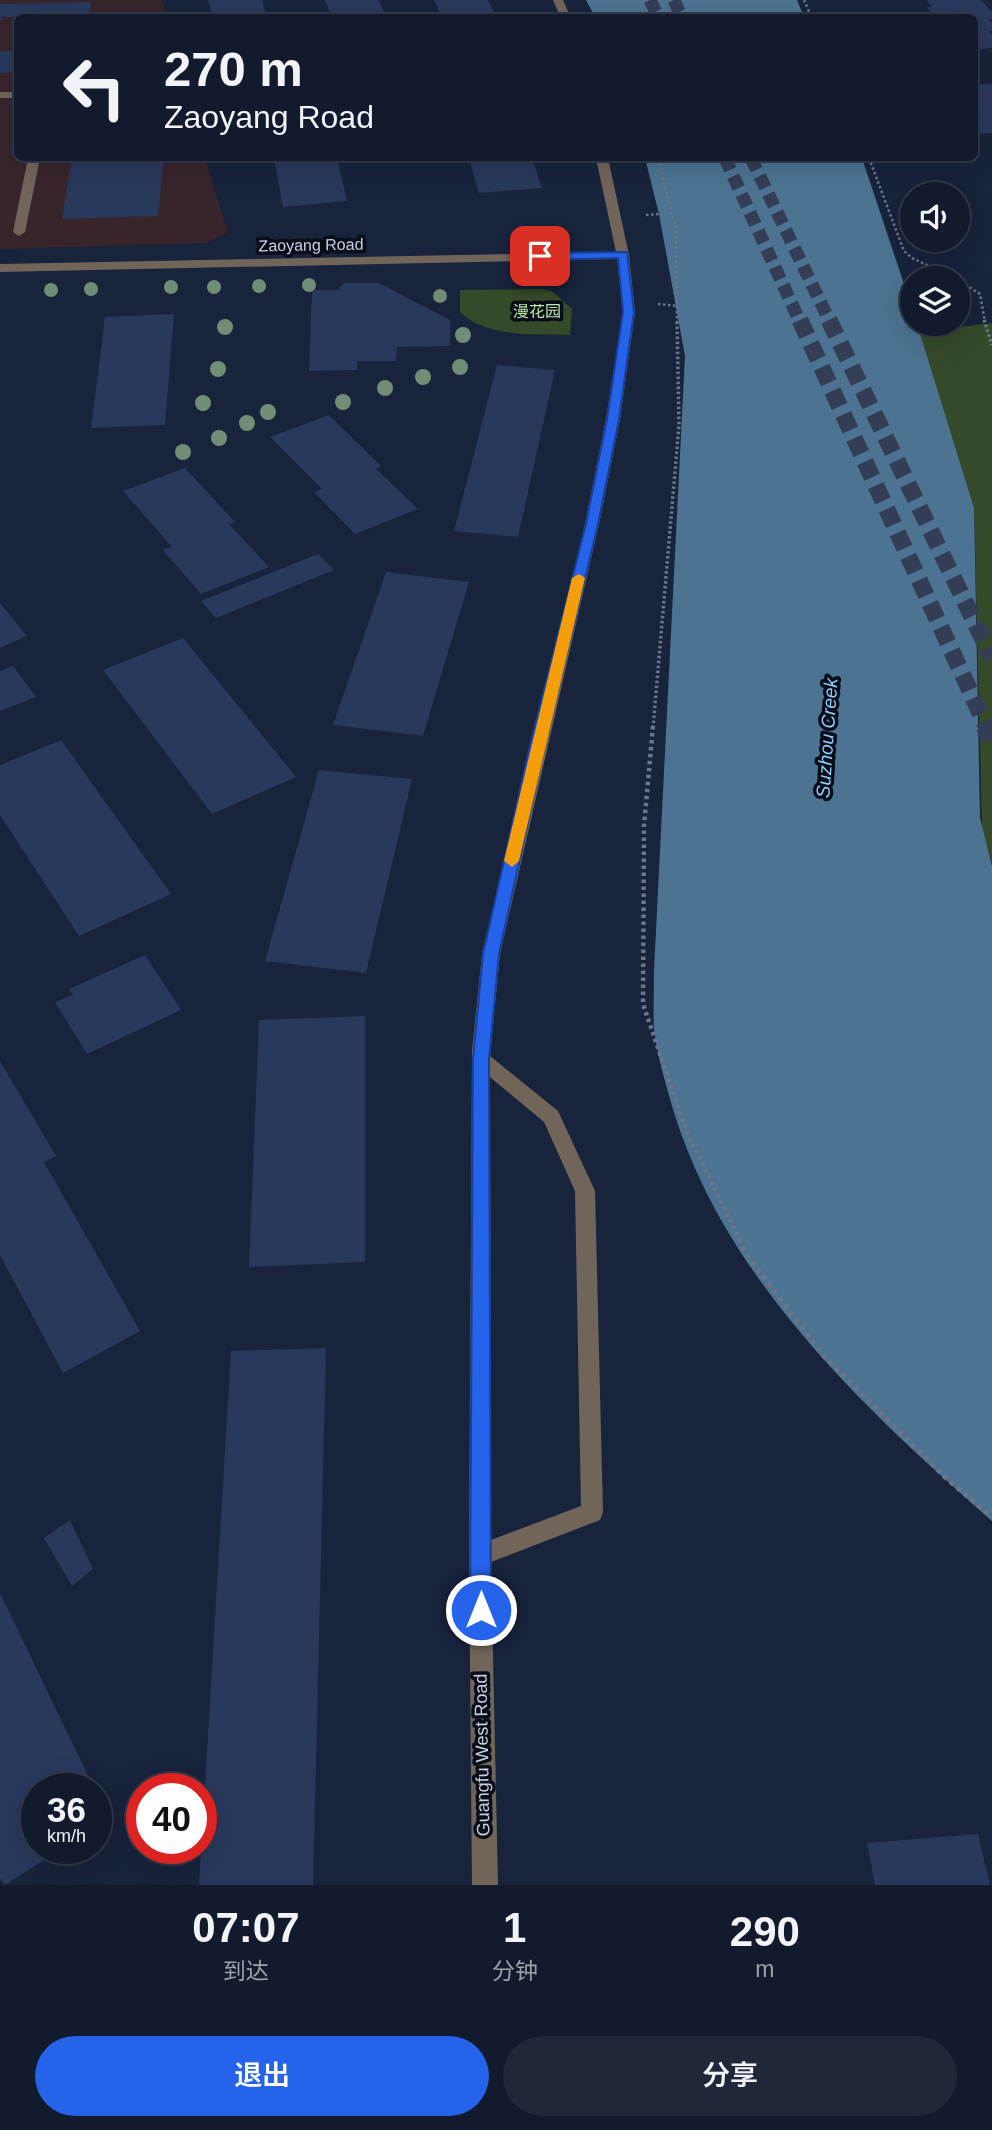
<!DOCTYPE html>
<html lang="zh">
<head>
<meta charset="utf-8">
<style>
	body { margin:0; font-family:Helvetica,"Noto Sans SC",sans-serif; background:#1f2739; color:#f1f3f6; height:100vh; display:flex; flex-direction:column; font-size:26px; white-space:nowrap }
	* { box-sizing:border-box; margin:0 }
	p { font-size:23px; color:#9ca1aa }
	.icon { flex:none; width:38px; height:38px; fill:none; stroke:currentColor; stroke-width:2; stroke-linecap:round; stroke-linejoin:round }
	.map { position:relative; height:1885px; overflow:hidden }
	.sheet { display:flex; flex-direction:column; background:#121a2d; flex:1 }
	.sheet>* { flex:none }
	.top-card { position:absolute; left:14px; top:14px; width:964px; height:147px; border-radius:10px; box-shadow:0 7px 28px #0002,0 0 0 2px #313849; background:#121a2d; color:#f1f3f6; overflow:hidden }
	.tools { position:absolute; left:900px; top:182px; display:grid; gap:14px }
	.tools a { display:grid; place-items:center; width:70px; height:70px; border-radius:50%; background:#121a2d; box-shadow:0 7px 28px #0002,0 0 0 2px #313849; font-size:35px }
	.speed { position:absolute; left:21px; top:1773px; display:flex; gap:14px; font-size:35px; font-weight:700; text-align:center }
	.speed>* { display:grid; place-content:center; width:91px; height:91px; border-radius:50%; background:#121a2d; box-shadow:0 7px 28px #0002,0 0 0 2px #313849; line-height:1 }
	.speed small { font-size:18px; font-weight:400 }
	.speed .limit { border:10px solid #d22; background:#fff; color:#111 }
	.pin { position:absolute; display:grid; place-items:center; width:60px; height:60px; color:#fff; margin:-30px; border-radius:14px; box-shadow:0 4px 10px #0006 }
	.me { position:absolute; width:77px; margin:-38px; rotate:0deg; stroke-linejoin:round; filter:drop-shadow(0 0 5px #0008) }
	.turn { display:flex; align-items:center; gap:24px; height:147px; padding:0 35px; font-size:32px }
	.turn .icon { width:91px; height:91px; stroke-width:2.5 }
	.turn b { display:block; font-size:49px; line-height:60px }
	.eta { display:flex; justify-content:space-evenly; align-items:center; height:119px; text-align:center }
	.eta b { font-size:42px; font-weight:600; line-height:49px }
	.button { display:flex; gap:14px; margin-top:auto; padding:14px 35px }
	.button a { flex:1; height:80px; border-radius:42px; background:#2563eb; color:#fff; font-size:28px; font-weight:600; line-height:80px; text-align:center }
	.button a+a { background:#1f2739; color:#f1f3f6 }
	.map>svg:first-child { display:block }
	.education { fill:#38252c }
	.green { fill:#354a29 }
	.water { fill:#4c7391 }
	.building { fill:#29395c }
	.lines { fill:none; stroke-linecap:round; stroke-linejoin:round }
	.highway-tunnel-far2 { stroke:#333d55; stroke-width:13; stroke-dasharray:13 7; stroke-linecap:butt }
	.highway-tunnel-far1 { stroke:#333d55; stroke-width:17; stroke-dasharray:17 9; stroke-linecap:butt }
	.highway-tunnel { stroke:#333d55; stroke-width:21; stroke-dasharray:21 10; stroke-linecap:butt }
	.path-far3 { stroke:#6c758a; stroke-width:2.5; stroke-dasharray:2.5 2.5; stroke-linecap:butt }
	.path-far2 { stroke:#6c758a; stroke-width:3.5; stroke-dasharray:2.5 2.5; stroke-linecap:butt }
	.path-far1 { stroke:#6c758a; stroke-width:4.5; stroke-dasharray:3.5 3.5; stroke-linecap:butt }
	.path { stroke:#6c758a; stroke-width:5; stroke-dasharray:4.5 4.5; stroke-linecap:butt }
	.minor { fill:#71655a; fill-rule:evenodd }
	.tree { fill:#718d75 }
	.route { fill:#2563eb; stroke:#184099; stroke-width:2 }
	.slow { fill:#f59e0b }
	.labels { text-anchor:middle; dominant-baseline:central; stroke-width:7; stroke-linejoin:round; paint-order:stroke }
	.far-street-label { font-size:16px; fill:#c9d1e2; stroke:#080d18 }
	.far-park-label { font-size:16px; fill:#bae3a4; stroke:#080d18 }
	.street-label { font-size:18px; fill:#c9d1e2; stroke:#080d18 }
	.water-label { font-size:19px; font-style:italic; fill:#8ccdfd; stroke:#080d18 }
</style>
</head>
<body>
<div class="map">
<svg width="992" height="1885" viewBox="0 0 992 1885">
	<rect width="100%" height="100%" fill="#18233c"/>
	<polygon class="education" points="0,0 162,0 167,17 18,18 18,158 205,158 228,233 205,243 0,249"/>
	<g class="green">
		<path d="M540,289L552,291L572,309L570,335C533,333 489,339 460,312V290Z"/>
		<polygon points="992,323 992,864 982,828 974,509 919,332"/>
	</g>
	<g class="water">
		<polygon points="586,0 797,0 804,17 595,17"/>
		<path d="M645,158H862L912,308V324H917L974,508L980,818L992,866V1521C862,1407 723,1277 672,1106C665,1081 657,1055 654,1029C653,1010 654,990 654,970L685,356L659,214Z"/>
	</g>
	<g class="building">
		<polygon points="208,0 262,0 267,18 213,18"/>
		<polygon points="325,0 379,0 386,18 332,18"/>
		<polygon points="434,0 488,0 497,18 442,18"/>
		<polygon points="926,0 981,0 992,12 992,19 989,19 992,23 992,31 989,31 992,35 992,48 975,50 975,18 927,18 933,15 927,7 932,7"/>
		<polygon points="91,2 89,18 2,17 0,23 0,4"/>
		<polygon points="0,51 18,51 18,72 0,73"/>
		<polygon points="992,84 992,133 975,134 975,117 981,117 975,105 975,85"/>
		<polygon points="72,158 164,158 158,216 62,219"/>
		<polygon points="274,158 337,158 347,201 283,207"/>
		<polygon points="469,158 532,158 542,188 479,193"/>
		<polygon points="344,283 379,283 450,320 450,346 397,347 396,361 357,361 357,370 309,371 312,290 338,290"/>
		<polygon points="174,314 165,425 91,428 105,317"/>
		<polygon points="497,365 555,370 518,537 454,531"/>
		<polygon points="329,415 381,466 376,469 418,509 355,534 314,492 322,489 270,437"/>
		<polygon points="185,468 235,522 229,524 269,567 201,594 163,550 172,547 123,491"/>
		<polygon points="318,554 334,570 216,618 201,601"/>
		<polygon points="386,572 469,582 423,736 333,725"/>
		<polygon points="0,603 27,636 0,648"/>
		<polygon points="183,638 296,777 212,814 103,670"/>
		<polygon points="13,666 36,697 0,711 0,671"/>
		<polygon points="61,740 171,894 79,936 0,815 0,765"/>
		<polygon points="319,770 412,779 366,973 265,961"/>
		<polygon points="145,955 181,1010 87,1054 55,1002 73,995 69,989"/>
		<polygon points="365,1016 365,1262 249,1267 259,1020"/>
		<polygon points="0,1061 56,1156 44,1162 140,1331 63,1373 0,1255"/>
		<polygon points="326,1348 313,1885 199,1885 231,1351"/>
		<polygon points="70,1520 93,1569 72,1586 44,1538"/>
		<polygon points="0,1593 94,1788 37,1788 37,1848 63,1848 5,1885 0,1878"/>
		<polygon points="96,1794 108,1819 96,1826"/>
		<polygon points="978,1834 990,1885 875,1885 867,1843"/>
	</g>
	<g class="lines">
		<g class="highway-tunnel-far2">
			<polyline points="650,0 659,18"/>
			<polyline points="674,0 682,18"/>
			<polyline points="725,158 800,322"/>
			<polyline points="751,158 830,322"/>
		</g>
		<g class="highway-tunnel-far1">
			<polyline points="800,320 987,728"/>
			<polyline points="829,320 992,658"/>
		</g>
		<polyline class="highway-tunnel" points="986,726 992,739"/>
		<g class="path-far3">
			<polyline points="804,0 812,18"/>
			<polyline points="658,158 676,230 677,322"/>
			<polyline points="869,158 904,251 912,258 955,278"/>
			<polyline points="646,215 659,214"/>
			<polyline points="957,279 980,294 985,322"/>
			<polyline points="658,304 678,306"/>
		</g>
		<g class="path-far2">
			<polyline points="984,320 992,345"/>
			<polyline points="653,728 679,425 677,320"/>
		</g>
		<polyline class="path-far1" points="653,726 644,826 643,1004 686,1130 740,1240"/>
		<polyline class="path" points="739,1238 747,1255 822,1354 946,1478 992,1517"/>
		<g class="minor">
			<polygon points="553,0 563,0 571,18 561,18"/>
			<rect x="0" y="92" width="18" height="6"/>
			<polygon points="28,158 40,158 25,232 19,236 13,232"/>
			<path d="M596,158H608L629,255L635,312L620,419L599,524L500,954L490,1056L558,1111L595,1191L603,1512L600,1520L491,1562L498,1885H472L469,1555L472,1051L482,954L585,524L606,419L623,312L617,259L0,272V264L616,252ZM490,1077L544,1122L575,1191L581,1506L491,1540Z"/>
		</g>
	</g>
	<g class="tree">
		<circle cx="309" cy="285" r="7"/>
		<circle cx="259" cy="286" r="7"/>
		<circle cx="171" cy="287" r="7"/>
		<circle cx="214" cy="287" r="7"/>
		<circle cx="91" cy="289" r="7"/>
		<circle cx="51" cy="290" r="7"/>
		<circle cx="440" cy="296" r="7"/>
		<circle cx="225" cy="327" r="8"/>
		<circle cx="463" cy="335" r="8"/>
		<circle cx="460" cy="367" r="8"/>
		<circle cx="218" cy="369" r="8"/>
		<circle cx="423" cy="377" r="8"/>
		<circle cx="385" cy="388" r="8"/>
		<circle cx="343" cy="402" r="8"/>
		<circle cx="203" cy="403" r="8"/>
		<circle cx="268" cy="412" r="8"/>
		<circle cx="247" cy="423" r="8"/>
		<circle cx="219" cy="438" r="8"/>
		<circle cx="183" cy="452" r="8"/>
	</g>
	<polygon class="route" points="627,252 634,312 619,419 598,524 544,750 499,954 489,1059 491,1610 488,1618 481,1621 473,1618 470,1610 473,1059 483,954 529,750 586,524 607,419 623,312 618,258 540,260 535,256 540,253"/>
	<polygon class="slow" points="579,574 585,578 519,861 512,867 504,861 572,578"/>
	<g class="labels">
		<g class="far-street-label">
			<text transform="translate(311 245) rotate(-1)">Zaoyang Road</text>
		</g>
		<g class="far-park-label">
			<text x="537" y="311">漫花园</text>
		</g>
		<g class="street-label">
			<text transform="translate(482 1755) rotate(-91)">Guangfu West Road</text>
		</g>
		<g class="water-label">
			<text transform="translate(827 738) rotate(-86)">Suzhou Creek</text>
		</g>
	</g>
</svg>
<div class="tools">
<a><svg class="icon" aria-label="sound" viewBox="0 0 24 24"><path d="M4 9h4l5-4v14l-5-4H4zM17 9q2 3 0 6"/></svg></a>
<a><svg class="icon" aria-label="layers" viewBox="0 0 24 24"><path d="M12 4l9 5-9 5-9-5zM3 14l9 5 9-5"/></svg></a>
</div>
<div class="speed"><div>36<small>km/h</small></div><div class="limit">40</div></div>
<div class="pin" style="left:540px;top:256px;background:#d93025"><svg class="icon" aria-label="arrive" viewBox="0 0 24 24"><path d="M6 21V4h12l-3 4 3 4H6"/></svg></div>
<svg class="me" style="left:481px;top:1610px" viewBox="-20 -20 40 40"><circle r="17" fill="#2563eb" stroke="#fff" stroke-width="3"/><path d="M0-11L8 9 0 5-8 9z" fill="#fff"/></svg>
<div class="top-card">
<div class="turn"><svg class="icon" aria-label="left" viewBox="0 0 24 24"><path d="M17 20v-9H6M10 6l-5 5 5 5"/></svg><div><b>270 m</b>Zaoyang Road</div></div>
</div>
</div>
<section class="sheet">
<div class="eta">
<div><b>07:07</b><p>到达</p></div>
<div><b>1</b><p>分钟</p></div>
<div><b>290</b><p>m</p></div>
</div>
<div class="button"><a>退出</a><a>分享</a></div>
</section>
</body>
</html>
